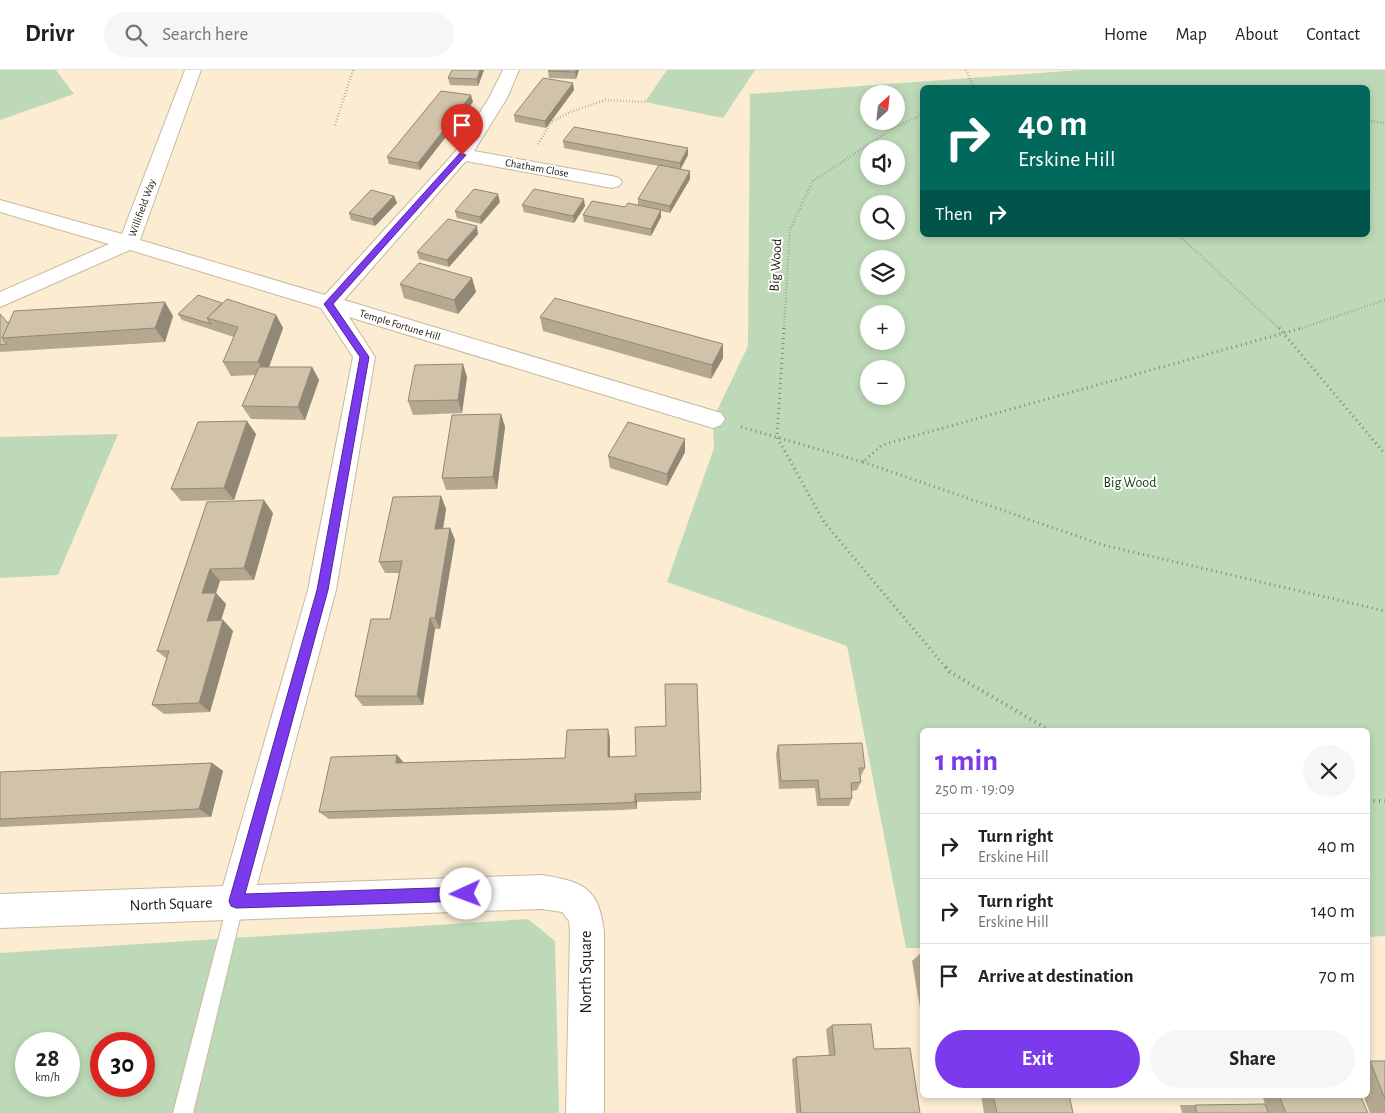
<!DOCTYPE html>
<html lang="en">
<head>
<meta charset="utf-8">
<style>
	body { margin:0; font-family:"Alegreya Sans",sans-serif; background:#f6f6f6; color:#202124; height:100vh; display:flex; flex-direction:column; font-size:19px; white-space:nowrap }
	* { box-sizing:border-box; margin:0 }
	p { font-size:16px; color:#757577 }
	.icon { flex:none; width:28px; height:28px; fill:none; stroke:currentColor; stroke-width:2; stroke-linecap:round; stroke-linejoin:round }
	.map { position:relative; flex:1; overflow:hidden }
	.sheet { position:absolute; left:920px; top:658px; width:450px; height:370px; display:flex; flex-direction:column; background:#fff; border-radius:8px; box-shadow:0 2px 8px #0003 }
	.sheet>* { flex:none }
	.hud { position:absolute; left:920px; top:15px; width:450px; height:152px; border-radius:8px; box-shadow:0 2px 8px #0003; background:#00695c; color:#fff; overflow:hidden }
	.needle { width:32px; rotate:27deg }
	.fabs { position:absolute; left:860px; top:15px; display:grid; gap:10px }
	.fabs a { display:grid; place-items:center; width:45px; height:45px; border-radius:50%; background:#fff; box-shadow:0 2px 8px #0003; font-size:25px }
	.speed { position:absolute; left:15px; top:962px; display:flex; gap:10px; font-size:25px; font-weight:700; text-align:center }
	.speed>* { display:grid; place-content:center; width:65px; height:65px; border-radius:50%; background:#fff; box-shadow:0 2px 8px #0003; line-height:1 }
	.speed small { font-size:12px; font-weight:400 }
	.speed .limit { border:8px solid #d22; background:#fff; color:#111 }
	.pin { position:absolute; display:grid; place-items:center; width:42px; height:42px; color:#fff; margin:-51px -21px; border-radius:50% 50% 50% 0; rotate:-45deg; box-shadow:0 0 5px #0007 }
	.pin .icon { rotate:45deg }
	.me { position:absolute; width:55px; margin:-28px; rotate:268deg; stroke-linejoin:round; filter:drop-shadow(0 0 4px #0008) }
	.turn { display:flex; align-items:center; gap:18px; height:105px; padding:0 15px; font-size:22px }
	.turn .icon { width:65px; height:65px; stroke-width:2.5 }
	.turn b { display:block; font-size:35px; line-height:42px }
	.then { display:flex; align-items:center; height:48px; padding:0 15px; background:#0003; gap:10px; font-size:19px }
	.round { display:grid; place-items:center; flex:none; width:52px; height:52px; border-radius:26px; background:#f6f6f6 }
	.overview { display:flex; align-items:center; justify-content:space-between; height:85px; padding:0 15px }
	h1 { font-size:30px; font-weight:700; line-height:38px; color:#7c3aed }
	.cta { display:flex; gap:10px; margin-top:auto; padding:10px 15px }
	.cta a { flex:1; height:58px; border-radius:30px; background:#7c3aed; color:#fff; font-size:20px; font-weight:700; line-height:58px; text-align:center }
	.cta a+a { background:#f6f6f6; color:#202124 }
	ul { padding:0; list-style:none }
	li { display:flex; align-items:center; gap:15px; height:65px; padding:0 15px; border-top:1px solid #e0e0e0 }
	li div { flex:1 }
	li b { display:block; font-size:19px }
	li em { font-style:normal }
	header { display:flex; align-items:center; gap:30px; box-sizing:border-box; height:70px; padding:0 25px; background:#fff; border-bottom:1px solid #e0e0e0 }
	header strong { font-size:24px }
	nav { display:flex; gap:28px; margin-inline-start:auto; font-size:18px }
	.search { width:350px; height:45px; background:#f6f6f6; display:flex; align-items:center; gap:12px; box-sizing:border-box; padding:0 18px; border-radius:28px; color:#757577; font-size:19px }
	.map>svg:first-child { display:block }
	.green { fill:#bdd9b7; fill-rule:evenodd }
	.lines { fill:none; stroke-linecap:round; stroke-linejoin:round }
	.lane-casing { stroke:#c7b99f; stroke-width:2 }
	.street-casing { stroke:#c7b99f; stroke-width:2 }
	.path-far2 { stroke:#8d8371; stroke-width:2.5; stroke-dasharray:0.5 2.5; stroke-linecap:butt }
	.path-far1 { stroke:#8d8371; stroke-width:3; stroke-dasharray:1 4; stroke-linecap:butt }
	.path { stroke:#8d8371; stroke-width:4; stroke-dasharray:1 4.5; stroke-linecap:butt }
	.lane { fill:#fff; fill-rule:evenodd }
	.street { fill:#fff; fill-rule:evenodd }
	.wall { fill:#b4a891 }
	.shaded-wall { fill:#928876 }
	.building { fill:#d1c3a9; stroke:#928876 }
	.route { fill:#7c3aed; stroke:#51269a }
	.labels { text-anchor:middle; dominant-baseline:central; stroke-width:4; stroke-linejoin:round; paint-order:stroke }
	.far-street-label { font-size:11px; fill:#1d180e; stroke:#fff }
	.street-label { font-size:14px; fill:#1d180e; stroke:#fff }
	.park-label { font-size:14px; fill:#0d3a02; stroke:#fff }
	.near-street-label { font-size:16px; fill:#1d180e; stroke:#fff }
</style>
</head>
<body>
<header>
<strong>Drivr</strong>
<div class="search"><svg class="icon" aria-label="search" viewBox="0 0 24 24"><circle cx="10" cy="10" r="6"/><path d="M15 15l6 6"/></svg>Search here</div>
<nav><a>Home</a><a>Map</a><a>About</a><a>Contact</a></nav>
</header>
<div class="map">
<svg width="1385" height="1043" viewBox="0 0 1385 1043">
	<rect width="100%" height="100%" fill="#fbecd2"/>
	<g class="green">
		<polygon points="0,0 56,0 74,24 0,50"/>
		<polygon points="667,0 755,0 723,48 645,32"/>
		<path d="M1080,0H1385V866L1368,867V660H922V878H906L847,576L667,512L714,378L713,349L748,276L750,24ZM922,18H1368V165H922ZM869,24H896V51H869ZM869,79H896V106H869ZM869,134H896V161H869ZM869,189H896V216H869ZM869,244H896V271H869ZM869,299H896V326H869Z"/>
		<polygon points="118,364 58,505 0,508 0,367"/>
		<path d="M528,849L555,871L559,1043H0V883ZM26,974H69V1016H26ZM101,974H144V1016H101Z"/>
	</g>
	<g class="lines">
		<g class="lane-casing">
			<polygon id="lane" points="236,824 242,826 244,832 193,1043 173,1043 228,832 230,826"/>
		</g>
		<g class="street-casing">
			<path id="street" d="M185,0H201L140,170L325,225L455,82L489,28L503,0H519L507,28L474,81L612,106L619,108L622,112L619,116L612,118L466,91L344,230L721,343L725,349L721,355L713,358L349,247L375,287L336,520L257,815L542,805C583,812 599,817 604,862V1043H566L570,862L569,851L562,842L542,839L0,858V824L223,816L308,520L353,287L321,238L130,180L0,237V222L109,174L0,142V130L122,164Z"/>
		</g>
		<g class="path-far2">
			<polyline points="966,0 974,18"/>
			<polyline points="1368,51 1385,53"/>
			<polyline points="335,55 353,0"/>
			<polyline points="538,74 551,52 570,42 605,30 645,32"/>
			<polyline points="1178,165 1280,259"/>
			<polyline points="784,259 790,159 813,111 895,57 922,45"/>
			<polyline points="1299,259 1385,230"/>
		</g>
		<g class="path-far1">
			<polyline points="784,258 777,367 824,452 947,599"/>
			<polyline points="1279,258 1385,384"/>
			<polyline points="741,357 863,392 882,375 1302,258"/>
			<polyline points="863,392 1103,475 1385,541"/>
		</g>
		<g class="path">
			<polyline points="946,597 950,602 1049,660"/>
			<polyline points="1368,731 1385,731"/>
		</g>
		<use href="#lane" class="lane"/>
		<use href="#street" class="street"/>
	</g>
	<g class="wall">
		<polygon points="452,0 484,0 478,16 450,15 448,8"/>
		<polygon points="579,0 576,9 549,8 548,1"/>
		<polygon points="574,20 546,58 515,52 514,45"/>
		<polygon points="473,32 420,100 389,94 387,87"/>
		<polygon points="563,71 688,85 680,100 690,101 690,109 670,143 661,141 661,147 651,166 584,152 583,145 638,136 638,129 659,96 564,78"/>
		<polygon points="394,126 397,133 375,156 351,150 349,143"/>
		<polygon points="500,132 481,154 457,148 455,141"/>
		<polygon points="522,135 585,136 574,153 524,142"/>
		<polygon points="478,164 449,197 419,189 417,182"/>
		<polygon points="472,208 476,222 458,244 404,228 400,214"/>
		<polygon points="222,233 276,245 283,258 269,297 312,297 319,310 305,350 251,349 242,336 255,305 231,306 223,292 234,267 182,250 178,244"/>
		<polygon points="0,244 8,253 173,246 165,272 0,282"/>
		<polygon points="540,247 723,274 723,288 711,309 543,261"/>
		<polygon points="467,307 462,343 413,345 408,331"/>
		<polygon points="501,344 505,357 497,419 446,420 442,408"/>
		<polygon points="256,364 234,430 181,431 171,419"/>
		<polygon points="685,382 667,416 610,398 608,386"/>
		<polygon points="441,426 446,439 443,459 450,458 455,470 440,559 435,559 423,635 363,636 355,626 390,549 399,503 385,503 379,492"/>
		<polygon points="207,432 273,443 254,510 220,511 216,523 226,534 221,550 223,550 233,561 210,642 164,644 152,635 167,589 157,581"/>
		<polygon points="610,668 610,687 701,722 701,730 637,732 637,739 622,740 329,749 319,742 397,685 404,693 565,688"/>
		<polygon points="778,675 865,698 861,706 861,712 857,720 852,721 852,728 849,736 817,736 815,718 779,719 776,684"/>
		<polygon points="212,693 223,701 211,747 0,757 0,702"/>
		<polygon points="920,884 922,884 922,944 921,944 912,891"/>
		<polygon points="832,955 874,979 920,1043 796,1043 792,989 796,987 829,986 826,959"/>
		<polygon points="1368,991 1385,991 1385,1043 1370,1043 1363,1025 1368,1025"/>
		<polygon points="981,1025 1069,1025 1073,1043 984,1043"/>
		<polygon points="1262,1025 1360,1025 1368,1043 1268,1043"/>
		<polygon points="1180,1035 1195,1035 1268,1043 1182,1043"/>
	</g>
	<g class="shaded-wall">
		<polygon points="480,0 484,0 478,16 477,9"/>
		<polygon points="576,0 579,0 576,9 575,2"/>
		<polygon points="573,13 574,20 546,58 545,51"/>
		<polygon points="471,25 473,32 420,100 418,93"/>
		<polygon points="688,78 688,85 680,100 680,93"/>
		<polygon points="690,101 690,109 670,143 670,136"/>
		<polygon points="498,124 500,132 481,154 480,147"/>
		<polygon points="394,126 397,133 375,156 372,149"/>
		<polygon points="584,129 585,136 574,153 573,146"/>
		<polygon points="661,140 661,147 651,166 651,159"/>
		<polygon points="477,156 478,164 449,197 447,190"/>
		<polygon points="472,208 476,222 458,244 454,230"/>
		<polygon points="165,232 173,246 165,272 155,258"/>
		<polygon points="276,245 283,258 266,305 258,292"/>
		<polygon points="723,274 723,288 711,309 712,295"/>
		<polygon points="463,294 467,307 462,343 458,330"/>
		<polygon points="312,297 319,310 305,350 298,337"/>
		<polygon points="501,344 505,357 497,419 493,407"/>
		<polygon points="247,351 256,364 234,430 224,418"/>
		<polygon points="685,369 685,382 667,416 667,404"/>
		<polygon points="441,426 446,439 441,471 435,459"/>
		<polygon points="264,430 273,443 254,510 244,498"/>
		<polygon points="450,458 455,470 440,559 435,548"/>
		<polygon points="210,499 220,511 216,523 226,534 218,561 207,551 202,523"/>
		<polygon points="430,548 435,559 423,635 417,626"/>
		<polygon points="223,550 233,561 210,642 199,633"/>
		<polygon points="608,659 610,668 610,696 608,687"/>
		<polygon points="397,685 404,693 396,693"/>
		<polygon points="212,693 223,701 211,747 199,739"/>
		<polygon points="635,724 637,732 637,739 635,732"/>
	</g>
	<g class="building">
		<polygon points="452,0 480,0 477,9 448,8"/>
		<polygon points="549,0 576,0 575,2 548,1"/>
		<polygon points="543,8 573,13 545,51 514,45"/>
		<polygon points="441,21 471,25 418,93 387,87"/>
		<polygon points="574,57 688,78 680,93 563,71"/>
		<polygon points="659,95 690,101 670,136 638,129"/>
		<polygon points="474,119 498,124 480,147 455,141"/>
		<polygon points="534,119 584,129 573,146 522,135"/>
		<polygon points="371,120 394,126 372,149 349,143"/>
		<polygon points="592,131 625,137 628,133 661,140 651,159 583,145"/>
		<polygon points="448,149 477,156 447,190 417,182"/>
		<polygon points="419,193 472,208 454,230 400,214"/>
		<polygon points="198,225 222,233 207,248 211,254 178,244"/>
		<polygon points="555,228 723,274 712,295 540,247"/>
		<polygon points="227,229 276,245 258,292 223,292 238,257 207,248"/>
		<polygon points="165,232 155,258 2,268 14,241"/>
		<polygon points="0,244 8,253 9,253 2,268 7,274 0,275"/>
		<polygon points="463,294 458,330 408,331 415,295"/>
		<polygon points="259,297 312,297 298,337 242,336"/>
		<polygon points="501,344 493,407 442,408 452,345"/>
		<polygon points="247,351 224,418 171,419 198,352"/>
		<polygon points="628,352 685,369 667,404 608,386"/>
		<polygon points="441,426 435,459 450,458 435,548 430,548 417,626 355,626 371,549 390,549 402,491 379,492 393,427"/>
		<polygon points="264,430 244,498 210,499 202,523 216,523 207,551 223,550 199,633 152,635 169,581 157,581 207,432"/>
		<polygon points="665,614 697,614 701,722 635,724 635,732 620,733 319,742 331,687 397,685 396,693 565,688 567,660 608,659 608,687 636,686 635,657 666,656"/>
		<polygon points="862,673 865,698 859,698 861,712 851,713 852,728 820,729 818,710 781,711 778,675"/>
		<polygon points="212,693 199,739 0,749 0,702"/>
		<polygon points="920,884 922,884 922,896"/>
		<polygon points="871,954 874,979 910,978 920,1043 801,1043 796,987 835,985 832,955"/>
		<polygon points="1370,991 1385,991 1385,1029"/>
		<polygon points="993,1025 1069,1025 1073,1043 997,1043"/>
		<polygon points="1279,1025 1360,1025 1368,1043 1286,1043"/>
		<polygon points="1265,1034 1268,1043 1197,1043 1195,1035"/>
	</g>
	<polygon class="route" points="460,83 466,85 333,234 369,287 328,520 245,824 466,817 471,819 473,824 471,829 466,831 236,838 231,836 229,831 317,520 360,287 324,234"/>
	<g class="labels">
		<g class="far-street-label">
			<text transform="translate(537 98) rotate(10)">Chatham Close</text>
			<text transform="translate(142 138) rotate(-70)">Willifield Way</text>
			<text transform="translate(400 255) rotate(17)">Temple Fortune Hill</text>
		</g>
		<g class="street-label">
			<text transform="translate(776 195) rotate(-87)">Big Wood</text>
		</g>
		<g class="park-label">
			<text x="1130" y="413">Big Wood</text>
		</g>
		<g class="near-street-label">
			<text transform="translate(171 834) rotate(-2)">North Square</text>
			<text transform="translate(586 902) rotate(-90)">North Square</text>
		</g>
	</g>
</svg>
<div class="fabs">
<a><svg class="needle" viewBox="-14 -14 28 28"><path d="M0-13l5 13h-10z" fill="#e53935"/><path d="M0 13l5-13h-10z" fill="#757577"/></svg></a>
<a><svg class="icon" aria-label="sound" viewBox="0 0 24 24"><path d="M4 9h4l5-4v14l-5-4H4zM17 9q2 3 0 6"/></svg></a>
<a><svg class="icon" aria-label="search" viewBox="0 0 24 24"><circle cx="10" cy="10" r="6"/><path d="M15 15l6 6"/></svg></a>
<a><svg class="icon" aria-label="layers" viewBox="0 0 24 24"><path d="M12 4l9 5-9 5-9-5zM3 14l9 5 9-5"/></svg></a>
<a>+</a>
<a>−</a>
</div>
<div class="speed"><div>28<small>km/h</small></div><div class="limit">30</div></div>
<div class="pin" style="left:462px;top:85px;background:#d93025"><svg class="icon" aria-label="arrive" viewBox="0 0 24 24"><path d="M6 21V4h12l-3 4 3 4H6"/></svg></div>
<svg class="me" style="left:466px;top:824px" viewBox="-20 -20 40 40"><circle r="19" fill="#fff"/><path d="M0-13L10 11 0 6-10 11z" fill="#7c3aed"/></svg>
<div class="hud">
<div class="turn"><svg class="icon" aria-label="right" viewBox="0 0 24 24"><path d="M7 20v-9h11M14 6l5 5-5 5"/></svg><div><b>40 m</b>Erskine Hill</div></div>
<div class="then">Then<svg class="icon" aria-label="right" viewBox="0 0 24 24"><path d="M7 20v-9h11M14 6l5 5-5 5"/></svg></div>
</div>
<section class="sheet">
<div class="overview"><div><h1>1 min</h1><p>250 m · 19:09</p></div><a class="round"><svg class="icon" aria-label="close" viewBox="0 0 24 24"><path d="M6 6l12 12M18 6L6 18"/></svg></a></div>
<ul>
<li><svg class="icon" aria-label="right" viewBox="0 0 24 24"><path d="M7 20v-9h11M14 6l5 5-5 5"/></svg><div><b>Turn right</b><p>Erskine Hill</p></div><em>40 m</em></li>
<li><svg class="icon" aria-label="right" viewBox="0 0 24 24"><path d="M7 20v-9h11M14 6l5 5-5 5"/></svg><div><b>Turn right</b><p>Erskine Hill</p></div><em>140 m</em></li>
<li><svg class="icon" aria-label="arrive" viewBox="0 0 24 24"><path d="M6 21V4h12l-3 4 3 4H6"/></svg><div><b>Arrive at destination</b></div><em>70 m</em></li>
</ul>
<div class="cta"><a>Exit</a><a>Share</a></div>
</section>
</div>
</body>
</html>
